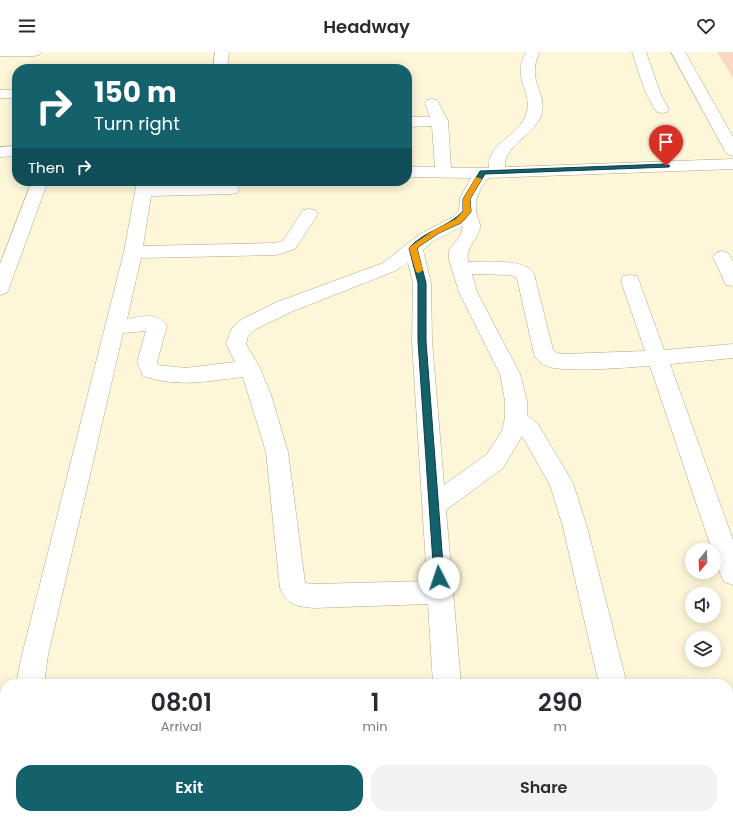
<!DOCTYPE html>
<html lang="en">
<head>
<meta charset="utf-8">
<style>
	body { margin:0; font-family:Poppins,sans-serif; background:#f2f2f3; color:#2b2b33; height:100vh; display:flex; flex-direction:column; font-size:15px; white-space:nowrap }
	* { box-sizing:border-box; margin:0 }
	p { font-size:13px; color:#7c7c81 }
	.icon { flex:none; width:22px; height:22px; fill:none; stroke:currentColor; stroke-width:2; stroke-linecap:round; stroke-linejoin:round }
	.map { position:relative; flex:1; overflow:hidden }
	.details { position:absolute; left:0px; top:627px; width:733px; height:140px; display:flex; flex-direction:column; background:#fff; border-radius:16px 16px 0 0; box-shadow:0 2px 10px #0003 }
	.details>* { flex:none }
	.guide { position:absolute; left:12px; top:12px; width:400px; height:122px; border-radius:16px; box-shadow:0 2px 10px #0003; background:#14616c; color:#fff; overflow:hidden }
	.needle { width:26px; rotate:199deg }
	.buttons { position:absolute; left:685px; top:491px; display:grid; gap:8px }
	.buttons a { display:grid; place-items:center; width:36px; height:36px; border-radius:50%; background:#fff; box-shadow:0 2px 10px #0003; font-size:20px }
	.pin { position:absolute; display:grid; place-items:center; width:34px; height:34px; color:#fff; margin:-41px -17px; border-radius:50% 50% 50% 0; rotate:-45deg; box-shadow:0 0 4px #0007 }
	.pin .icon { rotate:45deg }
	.me { position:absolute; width:44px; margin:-22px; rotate:356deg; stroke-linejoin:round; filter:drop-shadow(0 0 3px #0008) }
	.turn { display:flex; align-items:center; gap:14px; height:84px; padding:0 16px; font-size:18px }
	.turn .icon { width:52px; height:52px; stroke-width:2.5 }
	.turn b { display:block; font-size:28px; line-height:34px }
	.then { display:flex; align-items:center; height:38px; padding:0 16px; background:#0003; gap:8px; font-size:15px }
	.eta { display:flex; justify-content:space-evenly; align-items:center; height:68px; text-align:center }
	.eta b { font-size:24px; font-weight:600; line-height:28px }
	.cta { display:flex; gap:8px; margin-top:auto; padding:8px 16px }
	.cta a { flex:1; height:46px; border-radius:16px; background:#14616c; color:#fff; font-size:16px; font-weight:600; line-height:46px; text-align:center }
	.cta a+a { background:#f2f2f3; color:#2b2b33 }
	header { display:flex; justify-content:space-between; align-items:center; height:52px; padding:0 16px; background:#fff; font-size:18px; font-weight:600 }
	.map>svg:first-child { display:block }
	.green { fill:#fdd7c0 }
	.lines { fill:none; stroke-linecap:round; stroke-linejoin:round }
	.minor-casing { stroke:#afa88c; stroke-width:1 }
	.minor { fill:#fff; fill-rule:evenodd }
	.route { fill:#14616c; stroke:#0d3f46 }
	.slow { fill:#f59e0b }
</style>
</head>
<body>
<header><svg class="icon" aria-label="menu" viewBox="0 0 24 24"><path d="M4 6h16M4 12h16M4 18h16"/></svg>Headway<svg class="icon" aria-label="heart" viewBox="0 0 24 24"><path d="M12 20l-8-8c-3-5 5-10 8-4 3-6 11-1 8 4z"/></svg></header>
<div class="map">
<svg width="733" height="767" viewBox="0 0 733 767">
	<rect width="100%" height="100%" fill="#fdf6d8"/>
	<polygon class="green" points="717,0 733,0 733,26"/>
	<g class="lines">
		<g class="minor-casing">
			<g id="minor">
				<polygon points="0,0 41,0 39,3 34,4 0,4"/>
				<polygon points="215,0 229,0 227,17 213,17"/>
				<path d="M526,0H540C524,30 551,42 540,66C532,84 503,95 505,115L733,107V117L488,126C479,138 473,148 477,164C478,168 481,172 480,176C477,189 465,195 468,210C485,210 525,206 534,222L553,298L557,301L564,302L645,299L621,229L623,224L630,223L637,224L639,229L664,298L733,292V306L670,312L733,488V533L724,530C720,520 714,509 714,498H712L650,314C628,315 561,322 544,313C540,310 536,307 534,302L517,226L511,223L472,222L477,240L520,322L527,349V363L538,372L573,431L587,475L627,632H599L563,475L550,433L522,384L503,416L446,458L461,632H433L428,552L314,556C296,554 288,554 280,536L266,400L243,325C206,329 180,336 143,324L137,310L146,279L123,281L48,603L44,632H16L22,603L124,200L137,129H153V134L231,132L237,133L239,137L237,141L231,142L151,144L143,194L275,191L283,189L303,158L309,157L315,158L318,162L295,197L276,203L141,206L127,267C141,265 158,259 167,274L157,310L158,313L185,316L235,310L226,292L232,276L242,267L277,250L383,211L420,182L453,165L459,158L460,146L471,126L407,125V115H435L432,74L407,75V65H430L425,51L427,48L432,47L437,48L448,69L451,116H489C487,91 517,85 525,65C536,41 510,29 526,0ZM463,174L460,184L449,198V208L459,240L500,322L505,349V366L502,379L487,402L444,433L432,289L431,231L423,198L432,190ZM408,211L413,231L412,289L427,529L314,532L305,531L288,400L271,343L260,316L246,292L248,284L256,277L291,260L395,219Z"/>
				<path d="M632,0H646L661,43L669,57L667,60L662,61L657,60C644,42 639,20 632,0Z"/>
				<polygon points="671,0 685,0 733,85 733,104 727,102 725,99"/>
				<rect x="0" y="38" width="17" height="8"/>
				<polygon points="17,94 17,104 0,105 0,95"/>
				<polygon points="32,129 48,129 9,236 7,241 0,243 0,212"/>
				<polygon points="722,199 728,201 733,209 733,234 726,233 713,205 716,201"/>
				<rect x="728" y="674" width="5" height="28"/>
				<polygon points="5,743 5,762 19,762 18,767 0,767 0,745"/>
				<polygon points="444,762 474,762 475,767 445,767"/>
			</g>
		</g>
		<use href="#minor" class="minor"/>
	</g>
	<path class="route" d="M666,112L670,114L669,115L485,122L470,147L471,160L461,171L439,181L417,196L426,231V289L444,526L443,529L439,531L435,529L434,526L418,289V231L409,196C424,179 449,175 463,159V147L480,119Z"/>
	<polygon class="slow" points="476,125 482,127 470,147 471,160 461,171 439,181 417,196 423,218 419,221 416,220 409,196 411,194 434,178 456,167 463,159 463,147"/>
</svg>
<div class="buttons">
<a><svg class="needle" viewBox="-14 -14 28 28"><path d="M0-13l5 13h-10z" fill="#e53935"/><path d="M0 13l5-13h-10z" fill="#7c7c81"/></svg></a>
<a><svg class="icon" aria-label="sound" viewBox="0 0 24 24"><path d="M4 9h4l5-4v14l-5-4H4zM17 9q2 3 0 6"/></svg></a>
<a><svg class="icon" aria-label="layers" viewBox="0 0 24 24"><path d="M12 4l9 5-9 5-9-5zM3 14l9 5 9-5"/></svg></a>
</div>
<div class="pin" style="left:666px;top:114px;background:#d93025"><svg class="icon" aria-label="arrive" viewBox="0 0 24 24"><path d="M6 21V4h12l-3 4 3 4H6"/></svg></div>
<svg class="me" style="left:439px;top:526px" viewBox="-20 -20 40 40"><circle r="19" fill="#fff"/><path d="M0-13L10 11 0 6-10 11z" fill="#14616c"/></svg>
<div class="guide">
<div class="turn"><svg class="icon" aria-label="right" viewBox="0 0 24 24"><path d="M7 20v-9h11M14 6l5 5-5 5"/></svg><div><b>150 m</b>Turn right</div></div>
<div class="then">Then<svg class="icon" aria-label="right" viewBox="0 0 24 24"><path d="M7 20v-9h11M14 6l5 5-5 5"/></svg></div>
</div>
<section class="details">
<div class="eta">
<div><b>08:01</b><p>Arrival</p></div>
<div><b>1</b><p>min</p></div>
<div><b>290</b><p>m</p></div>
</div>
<div class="cta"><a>Exit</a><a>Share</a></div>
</section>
</div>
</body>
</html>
